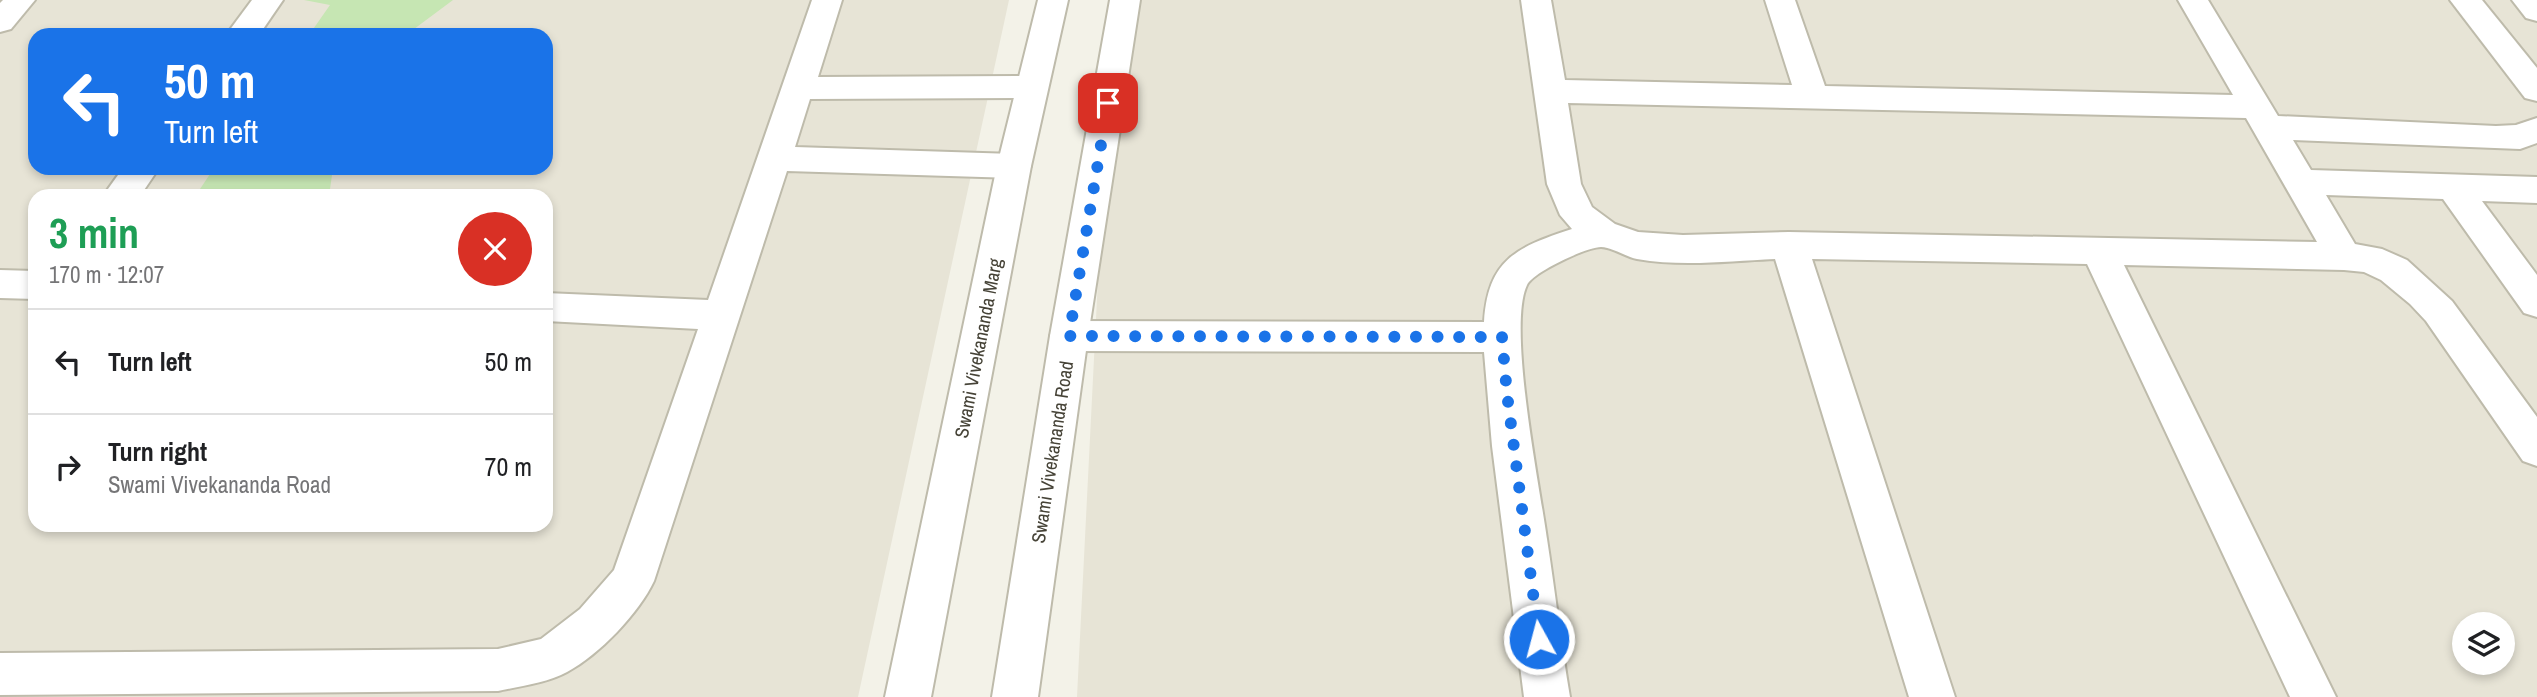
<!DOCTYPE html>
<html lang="en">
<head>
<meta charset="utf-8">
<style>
	body { margin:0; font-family:"Archivo Narrow",sans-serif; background:#f2f2f2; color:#202124; height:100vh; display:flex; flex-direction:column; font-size:26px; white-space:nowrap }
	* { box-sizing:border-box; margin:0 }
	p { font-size:23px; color:#757577 }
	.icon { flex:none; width:38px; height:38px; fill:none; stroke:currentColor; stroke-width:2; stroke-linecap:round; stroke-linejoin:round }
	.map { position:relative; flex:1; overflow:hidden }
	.side { position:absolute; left:28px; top:189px; width:525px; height:343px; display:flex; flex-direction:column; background:#fff; border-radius:21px; box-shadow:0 4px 10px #0003 }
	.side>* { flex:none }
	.banner { position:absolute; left:28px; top:28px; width:525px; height:147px; border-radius:21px; box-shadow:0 4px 10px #0003; background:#1a73e8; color:#fff; overflow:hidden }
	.buttons { position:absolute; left:2452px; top:612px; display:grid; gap:14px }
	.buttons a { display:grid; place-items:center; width:63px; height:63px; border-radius:50%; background:#fff; box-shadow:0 4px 10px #0003; font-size:35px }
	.pin { position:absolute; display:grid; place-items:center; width:60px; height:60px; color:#fff; margin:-30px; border-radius:14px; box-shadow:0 4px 10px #0006 }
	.me { position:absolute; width:77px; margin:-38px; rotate:353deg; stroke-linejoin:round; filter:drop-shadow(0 0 5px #0008) }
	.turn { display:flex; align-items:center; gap:24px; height:147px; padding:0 21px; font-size:32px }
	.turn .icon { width:91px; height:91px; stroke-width:2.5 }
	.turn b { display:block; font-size:49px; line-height:60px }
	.round { display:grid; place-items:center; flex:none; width:74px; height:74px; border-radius:37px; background:#f2f2f2 }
	.head { display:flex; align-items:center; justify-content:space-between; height:119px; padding:0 21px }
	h1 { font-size:42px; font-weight:700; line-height:52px; color:#1e9e55 }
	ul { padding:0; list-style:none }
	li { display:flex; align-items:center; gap:21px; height:105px; padding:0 21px; border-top:2px solid #e0e0e0 }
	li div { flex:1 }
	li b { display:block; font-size:26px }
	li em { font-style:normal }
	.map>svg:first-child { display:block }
	.residential { fill:#e7e4d6; fill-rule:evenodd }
	.green { fill:#c6e6b3 }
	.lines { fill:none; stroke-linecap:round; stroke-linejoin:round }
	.minor-casing { stroke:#bebbab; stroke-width:4 }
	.tertiary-casing { stroke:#bebbab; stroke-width:4 }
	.minor { fill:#fff; fill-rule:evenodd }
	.tertiary { fill:#fff; fill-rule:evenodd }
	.route { stroke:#1a73e8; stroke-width:12; stroke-dasharray:0 21.6 }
	.labels { text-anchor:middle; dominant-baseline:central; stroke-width:6; stroke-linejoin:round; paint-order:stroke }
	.street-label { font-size:19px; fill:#464337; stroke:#fff }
</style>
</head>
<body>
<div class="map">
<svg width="2537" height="697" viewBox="0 0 2537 697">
	<rect width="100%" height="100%" fill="#f3f2e8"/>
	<g class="residential">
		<path d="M0,0H1009L858,697H0ZM35,35H546V168H35ZM35,196H546V525H35Z"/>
		<path d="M1112,0H2537V697H1077ZM2464,625H2502V663H2464Z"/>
	</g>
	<g class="green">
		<polygon points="304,0 453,0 406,35 309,35 330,5"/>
		<polygon points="214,168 333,168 329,196 179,196 198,192"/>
	</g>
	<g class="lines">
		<g class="minor-casing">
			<g id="minor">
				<polygon points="3,0 35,0 11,29 0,32 0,3"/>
				<polygon points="252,0 283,0 259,35 226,35"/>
				<path d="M812,0H842L818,77L1032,76L1044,79L1048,87L1044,95L1032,98L810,99L795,147L1014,154L1026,157L1031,166L1026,175L1014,178L787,171L654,581C639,613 599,655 567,672C547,683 520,686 498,691L0,695V653L498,649L541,639L580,609L614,570L698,329L546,321V293L708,300Z"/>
				<path d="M1521,0H1551L1565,80L1792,85L1765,0H1795L1825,86L2233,95L2178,0H2208L2278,116L2496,126L2516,125L2537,118V143L2520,149L2293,140L2311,170L2537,177V203L2482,201L2537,275V317L2524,313L2443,199L2326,195L2355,244L2382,249L2407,260L2452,301L2537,417V466L2523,461L2426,321L2410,304L2381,280L2364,272L2344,270L2124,265L2336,697H2290L2087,264L1812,259L1955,697H1909L1775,259C1730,261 1682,267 1637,259C1626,257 1612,247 1601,247C1587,247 1533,272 1527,285C1507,326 1540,488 1547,539C1555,591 1561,644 1570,697H1524L1492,446L1484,352L1069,351L1055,347L1050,336L1055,325L1069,321L1484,322C1488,259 1517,247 1572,229L1560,215L1547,184ZM1568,103L2246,118L2317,242L1789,232L1683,235L1638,232L1615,224L1592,207L1581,184Z"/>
				<polygon points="2450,0 2482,0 2537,68 2537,101 2525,98"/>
				<polygon points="2512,0 2537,0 2537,21 2526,18"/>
				<polygon points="123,168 159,168 140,196 103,196"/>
				<polygon points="0,270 35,271 35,299 0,298"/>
			</g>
		</g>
		<g class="tertiary-casing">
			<g id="tertiary">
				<polygon points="1038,0 1068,0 1031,166 931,697 885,697 997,166"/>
				<polygon points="1110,0 1140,0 1088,336 1038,697 992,697 1050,336"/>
			</g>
		</g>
		<use href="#minor" class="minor"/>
		<use href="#tertiary" class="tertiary"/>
	</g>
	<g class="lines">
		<polyline class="route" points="1108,103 1069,336 1502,337 1507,394 1539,639"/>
	</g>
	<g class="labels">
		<g class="street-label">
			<text transform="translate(978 348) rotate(-79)">Swami Vivekananda Marg</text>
			<text transform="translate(1052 452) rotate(-81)">Swami Vivekananda Road</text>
		</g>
	</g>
</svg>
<div class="buttons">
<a><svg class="icon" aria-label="layers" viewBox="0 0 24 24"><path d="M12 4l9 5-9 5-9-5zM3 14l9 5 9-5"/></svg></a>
</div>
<div class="pin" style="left:1108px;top:103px;background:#d93025"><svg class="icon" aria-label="arrive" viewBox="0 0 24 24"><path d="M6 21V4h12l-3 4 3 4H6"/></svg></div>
<svg class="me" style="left:1539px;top:639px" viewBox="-20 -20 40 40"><circle r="17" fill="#1a73e8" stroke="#fff" stroke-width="3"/><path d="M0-11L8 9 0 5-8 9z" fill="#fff"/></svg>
<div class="banner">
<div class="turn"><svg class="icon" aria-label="left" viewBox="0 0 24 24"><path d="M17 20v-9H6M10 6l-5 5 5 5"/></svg><div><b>50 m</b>Turn left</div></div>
</div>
<section class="side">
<div class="head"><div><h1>3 min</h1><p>170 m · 12:07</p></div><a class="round" style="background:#d93025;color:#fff"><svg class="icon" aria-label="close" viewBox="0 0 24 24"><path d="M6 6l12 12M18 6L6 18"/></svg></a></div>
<ul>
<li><svg class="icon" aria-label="left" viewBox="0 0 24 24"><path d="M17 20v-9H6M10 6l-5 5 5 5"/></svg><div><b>Turn left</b></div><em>50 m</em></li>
<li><svg class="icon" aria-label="right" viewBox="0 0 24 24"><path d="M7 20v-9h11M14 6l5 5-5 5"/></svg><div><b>Turn right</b><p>Swami Vivekananda Road</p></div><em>70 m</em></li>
</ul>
</section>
</div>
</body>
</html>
